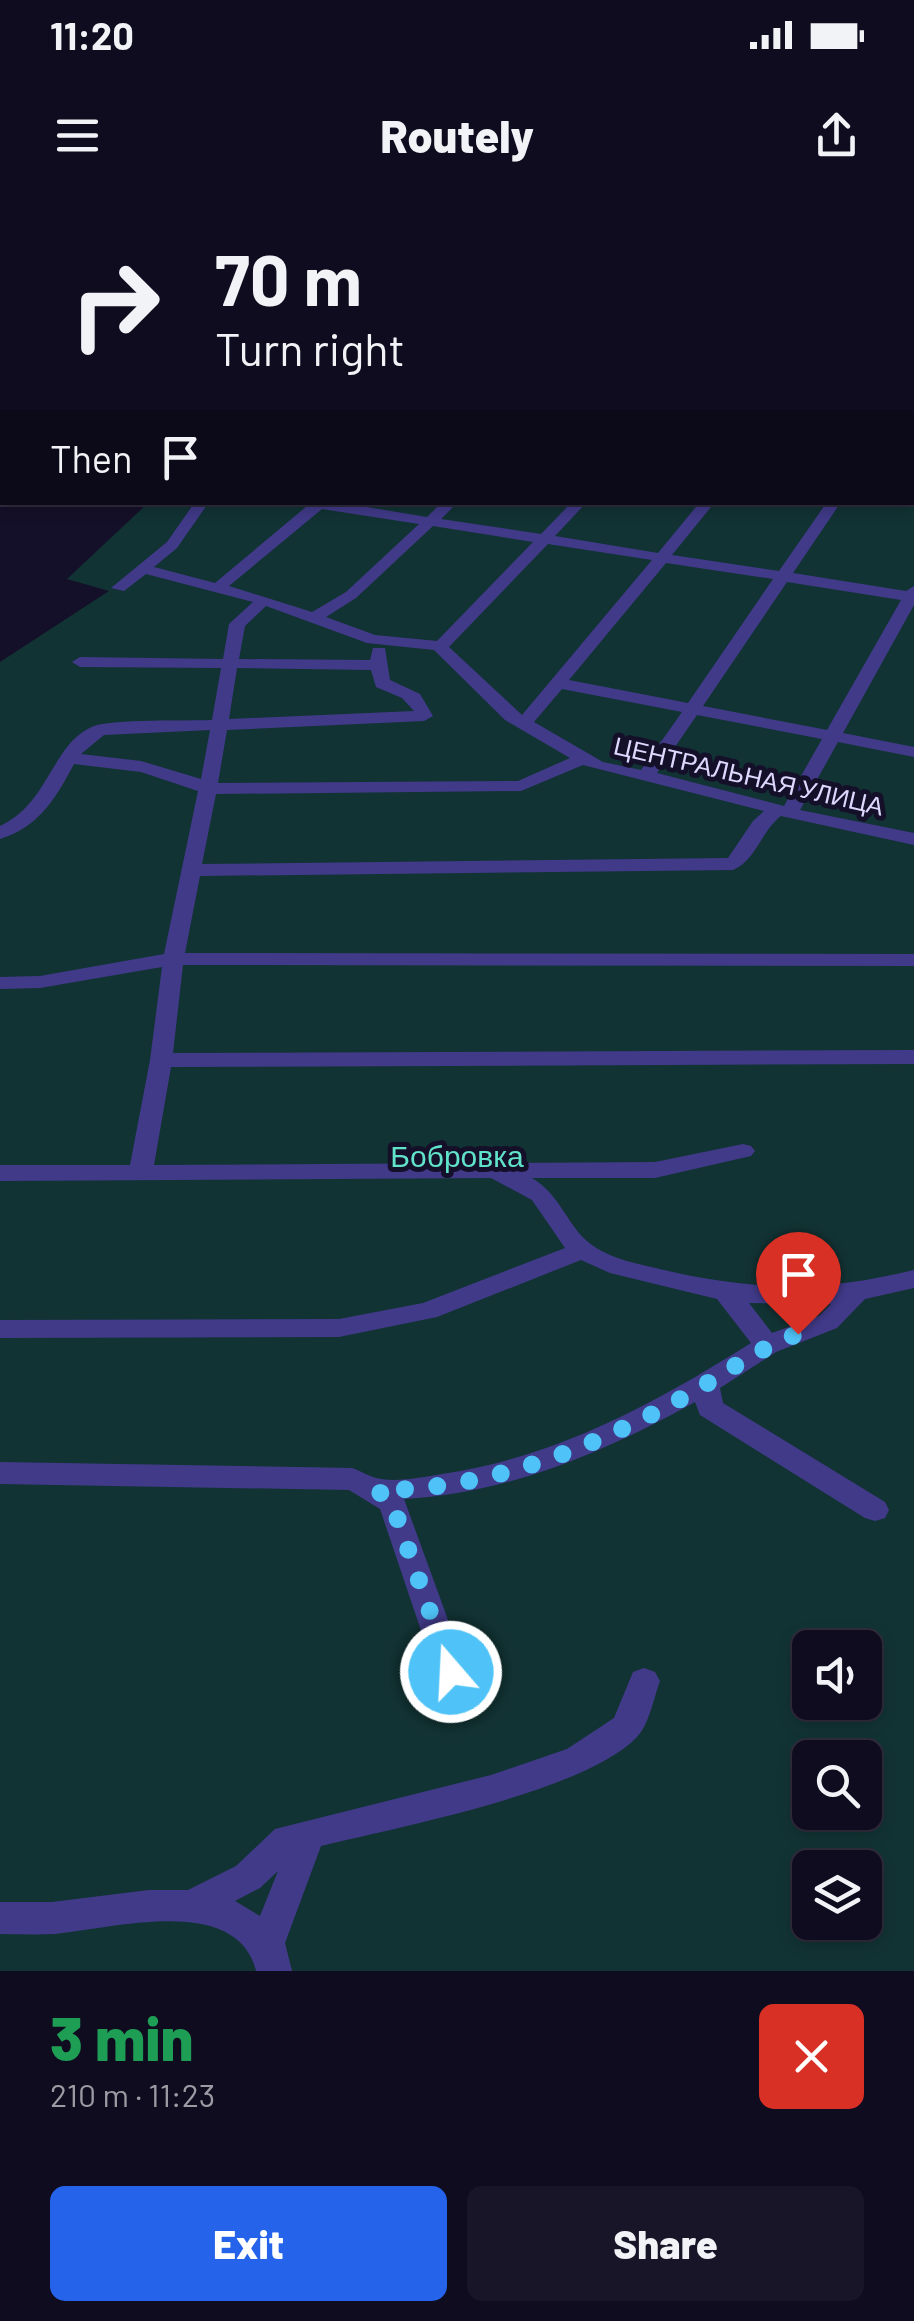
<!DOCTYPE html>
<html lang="en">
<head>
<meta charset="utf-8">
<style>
	body { margin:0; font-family:Barlow,sans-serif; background:#191528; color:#f1f3f6; height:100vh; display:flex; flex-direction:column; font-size:38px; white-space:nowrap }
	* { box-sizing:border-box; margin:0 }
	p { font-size:32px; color:#9c9ba4 }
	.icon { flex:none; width:55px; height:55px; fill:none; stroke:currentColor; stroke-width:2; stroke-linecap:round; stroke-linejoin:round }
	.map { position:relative; height:1771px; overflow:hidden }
	.details { display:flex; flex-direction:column; background:#100c1f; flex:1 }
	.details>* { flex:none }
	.top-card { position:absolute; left:0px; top:0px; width:915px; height:305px; box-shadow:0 5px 15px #0003,0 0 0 2px #302c3d; background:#100c1f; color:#f1f3f6; overflow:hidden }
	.buttons { position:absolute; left:792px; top:1430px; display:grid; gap:20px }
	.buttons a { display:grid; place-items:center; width:90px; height:90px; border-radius:15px; background:#100c1f; box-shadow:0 5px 15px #0003,0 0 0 2px #302c3d; font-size:50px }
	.pin { position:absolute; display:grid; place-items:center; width:85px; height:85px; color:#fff; margin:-102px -42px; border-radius:50% 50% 50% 0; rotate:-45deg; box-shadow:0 0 10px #0007 }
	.pin .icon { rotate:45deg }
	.me { position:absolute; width:110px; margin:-55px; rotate:341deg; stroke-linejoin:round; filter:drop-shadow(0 0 8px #0008) }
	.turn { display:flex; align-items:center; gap:35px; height:210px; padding:0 50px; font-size:45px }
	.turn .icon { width:130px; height:130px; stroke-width:2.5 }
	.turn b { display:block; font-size:70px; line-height:85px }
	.then { display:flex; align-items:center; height:95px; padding:0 50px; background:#0003; gap:20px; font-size:38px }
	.round { display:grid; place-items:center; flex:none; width:105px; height:105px; border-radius:15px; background:#191528 }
	.summary { display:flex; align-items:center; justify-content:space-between; height:170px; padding:0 50px }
	h1 { font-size:60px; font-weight:800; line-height:75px; color:#1e9e55 }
	.action { display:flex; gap:20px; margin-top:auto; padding:20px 50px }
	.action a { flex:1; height:115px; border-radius:15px; background:#2563eb; color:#fff; font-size:40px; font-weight:800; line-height:115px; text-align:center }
	.action a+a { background:#191528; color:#f1f3f6 }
	.status { display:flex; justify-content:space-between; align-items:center; height:70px; padding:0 50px; background:#100c1f; direction:ltr }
	.status svg { height:28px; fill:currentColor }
	header { display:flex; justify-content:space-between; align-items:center; height:130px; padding:0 50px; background:#100c1f; font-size:45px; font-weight:800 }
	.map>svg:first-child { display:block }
	.green { fill:#123334; fill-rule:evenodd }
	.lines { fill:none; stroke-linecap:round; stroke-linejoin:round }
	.river { fill:#091d49; fill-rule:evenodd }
	.street { fill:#413a89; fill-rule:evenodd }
	.secondary { fill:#7a6fff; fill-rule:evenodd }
	.route { stroke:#4fc3f7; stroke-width:18; stroke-dasharray:0 32.4 }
	.labels { text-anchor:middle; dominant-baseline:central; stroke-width:10; stroke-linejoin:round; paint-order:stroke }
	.far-street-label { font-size:25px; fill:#ded8ff; stroke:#151029 }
	.park-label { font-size:30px; fill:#60e3c9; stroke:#151029 }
</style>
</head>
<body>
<div class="status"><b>11:20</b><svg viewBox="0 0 49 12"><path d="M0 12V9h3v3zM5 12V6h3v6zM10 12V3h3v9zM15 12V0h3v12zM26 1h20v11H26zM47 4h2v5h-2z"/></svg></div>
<header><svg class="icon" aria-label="menu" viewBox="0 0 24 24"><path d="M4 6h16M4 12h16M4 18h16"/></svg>Routely<svg class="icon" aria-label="share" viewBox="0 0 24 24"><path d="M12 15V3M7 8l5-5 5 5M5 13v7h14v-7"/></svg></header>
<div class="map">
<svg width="914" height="1771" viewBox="0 0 914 1771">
	<rect width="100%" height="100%" fill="#151029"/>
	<path class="green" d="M914,104V1771H0V462L109,391L67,379L148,303L912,302ZM810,1448H865V1502H810ZM810,1558H865V1612H810ZM810,1668H865V1722H810Z"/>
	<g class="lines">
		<polygon class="river" points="197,0 213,0 214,2 199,2"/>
		<g class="street">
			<polygon points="914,3 914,9 912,10 912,3"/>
			<rect x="912" y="80" width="2" height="6"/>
			<polygon points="914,182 914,191 912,192 912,183"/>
			<rect x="912" y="273" width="2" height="8"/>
			<path d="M195,302H209L177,348L154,367L215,383L307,306L300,302H337L427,317L442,302H458L441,319L541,334L572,302H587L555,336L658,353L700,302H715L672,355L779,371L827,302H841L793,373L906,391L914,386V405L843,533L914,547V557L838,542L800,610L914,633V645L781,616C761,631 756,661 733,670L200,676L185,753L914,754V766L183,765L173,853L914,850V864L171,867L154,965L655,962L743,944L751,946L755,951L751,956L655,978H532C562,996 567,1027 592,1045C613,1060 640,1064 664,1070C754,1091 824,1092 914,1070V1088L865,1099L837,1128L776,1152L720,1188L723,1203L885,1302L889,1310L885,1318L875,1321L865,1318L700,1215L695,1202C607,1251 507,1294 404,1299L467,1472L462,1481L451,1485L440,1481L435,1472L380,1309L349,1290L0,1284V1262L352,1268C361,1271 371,1278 381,1279C400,1282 423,1277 442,1274C555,1258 656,1203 751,1143L717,1099L610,1073L581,1060L437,1117L339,1137L0,1138V1120L339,1119L423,1103L565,1048L532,1000L491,978L0,981V965H130L150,860L162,767L40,788L0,789V777L40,776L164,754L198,591L141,572L74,564C56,598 39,627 0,639V626C50,603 52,542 94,526C114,519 186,521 212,520L221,468L80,467L72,462L80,457L223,459L229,424L253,402L146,374L124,391L111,388L167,342ZM322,309L419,324L346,392L312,412L229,386ZM433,326L533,342L437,441L375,435L326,417L356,398ZM548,344L652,360L522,515L449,447ZM666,363L773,379L688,503L569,480ZM787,382L901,400L827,530L703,506ZM266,406L367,443L434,450L505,520L570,558L518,581L218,583L227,530L424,521L433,516L420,494L390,480L385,448H373L370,460L239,459L245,426ZM237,468L371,470L376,487L402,498L414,511L229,519ZM562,489L682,512L641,570L603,562L534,522ZM697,515L822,539L784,606L657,573ZM210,530L201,579L141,561L81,554L104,535ZM583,565L764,611L753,621L728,658L202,664L216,594L521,591ZM749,1103L831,1104L819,1116L772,1133Z"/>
			<path d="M644,1468L655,1472L660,1481C654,1497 649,1525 637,1537C584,1592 398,1627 321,1646L285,1743L292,1771H256C237,1693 111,1729 55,1734C37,1735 18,1734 0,1734V1702H52L149,1690H188L236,1666L275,1629L491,1575L567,1549L614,1518L633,1472ZM278,1671L260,1716L235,1701L260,1688Z"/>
		</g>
		<g class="secondary">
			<polygon points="468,0 485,0 486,2 470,2"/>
			<rect x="912" y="70" width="2" height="8"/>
		</g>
	</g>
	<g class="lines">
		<path class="route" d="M451,1472L392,1303L377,1290C486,1290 589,1250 684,1197C722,1176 756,1149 798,1134"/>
	</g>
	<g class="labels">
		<g class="far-street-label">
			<text transform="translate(749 575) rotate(13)">ЦЕНТРАЛЬНАЯ УЛИЦА</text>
		</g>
		<g class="park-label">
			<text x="457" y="955">Бобровка</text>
		</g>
	</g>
</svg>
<div class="buttons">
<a><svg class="icon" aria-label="sound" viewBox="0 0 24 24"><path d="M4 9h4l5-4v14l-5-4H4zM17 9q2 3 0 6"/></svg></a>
<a><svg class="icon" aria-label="search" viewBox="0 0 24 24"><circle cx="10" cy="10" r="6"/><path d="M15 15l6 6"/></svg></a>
<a><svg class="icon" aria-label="layers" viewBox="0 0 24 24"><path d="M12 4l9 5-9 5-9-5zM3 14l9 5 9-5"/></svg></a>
</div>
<div class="pin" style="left:798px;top:1134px;background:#d93025"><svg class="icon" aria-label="arrive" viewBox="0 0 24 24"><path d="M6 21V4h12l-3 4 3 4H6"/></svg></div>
<svg class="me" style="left:451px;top:1472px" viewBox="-20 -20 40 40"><circle r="17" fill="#4fc3f7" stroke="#fff" stroke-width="3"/><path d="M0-11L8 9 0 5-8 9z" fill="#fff"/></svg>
<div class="top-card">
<div class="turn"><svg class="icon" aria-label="right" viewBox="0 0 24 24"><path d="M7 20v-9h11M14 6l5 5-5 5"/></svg><div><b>70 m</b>Turn right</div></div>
<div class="then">Then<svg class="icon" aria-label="arrive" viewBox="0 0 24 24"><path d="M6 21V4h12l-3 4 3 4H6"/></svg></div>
</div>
</div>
<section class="details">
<div class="summary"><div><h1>3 min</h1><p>210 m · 11:23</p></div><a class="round" style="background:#d93025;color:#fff"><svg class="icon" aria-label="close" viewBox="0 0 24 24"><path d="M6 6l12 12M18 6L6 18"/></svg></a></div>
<div class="action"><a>Exit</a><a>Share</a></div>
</section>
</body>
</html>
